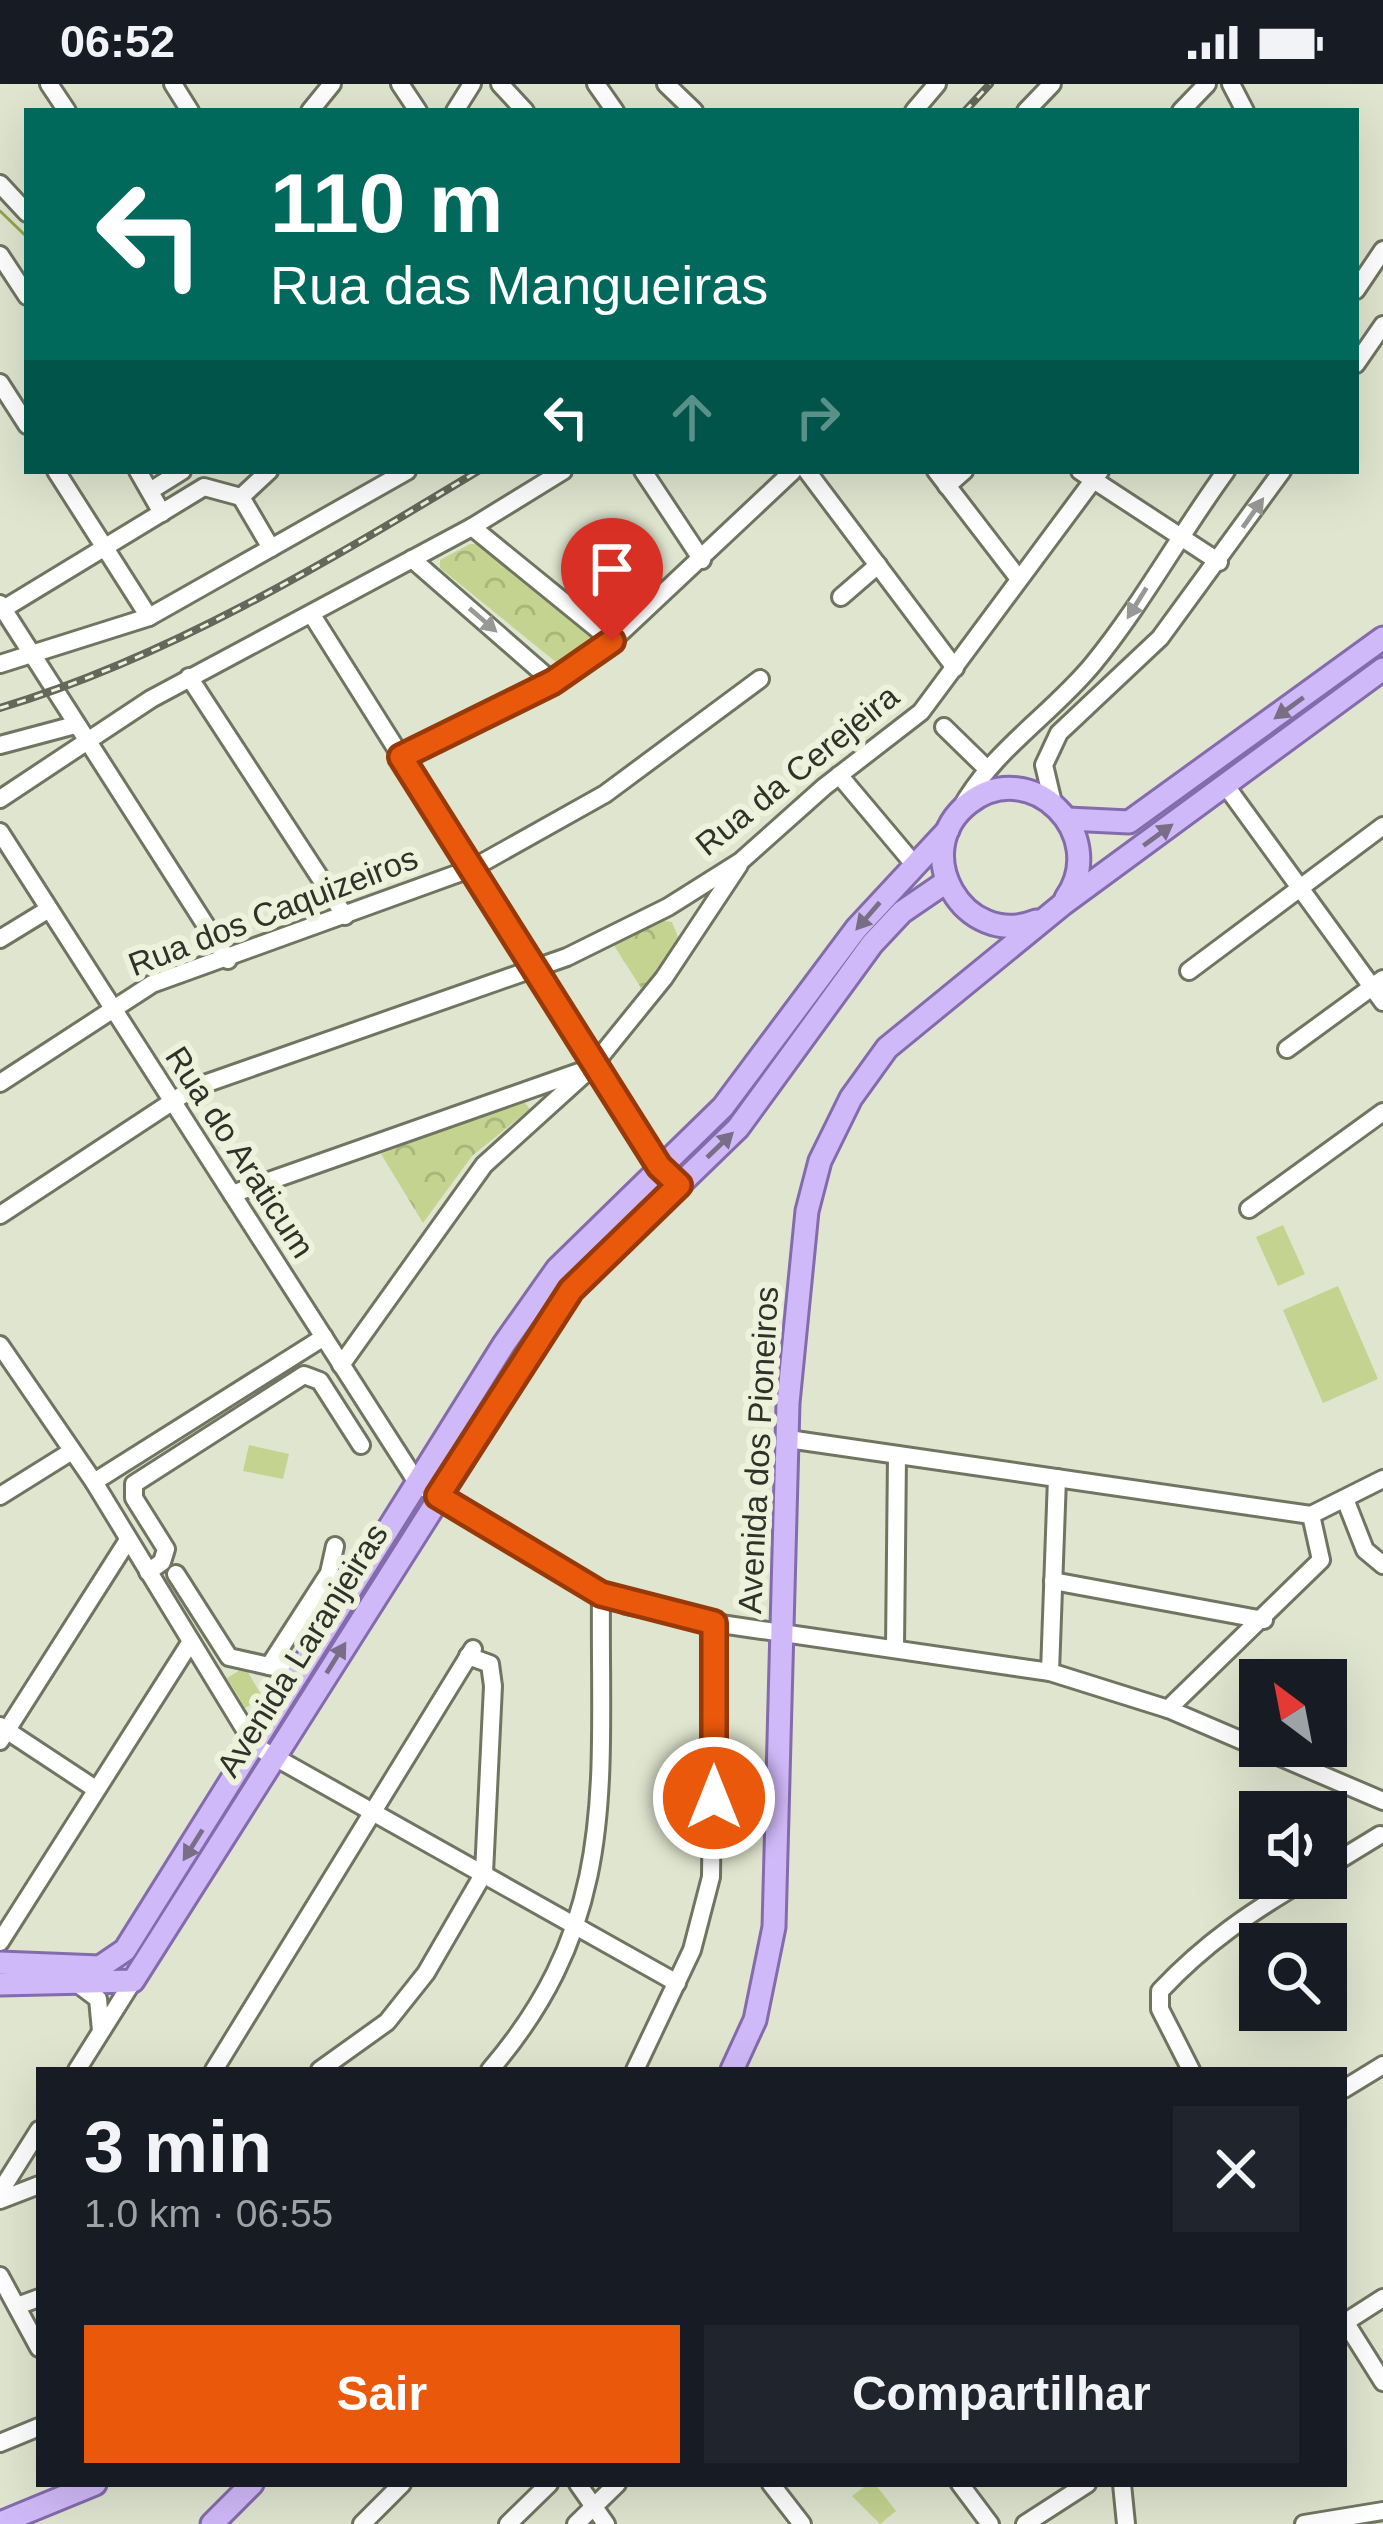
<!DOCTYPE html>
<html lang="pt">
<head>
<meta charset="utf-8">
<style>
	body { margin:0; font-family:Helvetica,sans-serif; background:#20242c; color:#f1f3f6; height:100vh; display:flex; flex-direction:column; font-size:45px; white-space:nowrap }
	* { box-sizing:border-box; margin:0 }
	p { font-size:39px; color:#9ea1a6 }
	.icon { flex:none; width:66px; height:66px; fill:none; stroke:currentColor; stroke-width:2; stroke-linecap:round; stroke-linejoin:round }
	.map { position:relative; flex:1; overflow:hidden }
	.drawer { position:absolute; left:36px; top:1983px; width:1311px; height:420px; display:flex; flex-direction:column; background:#171b24; border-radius:0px; box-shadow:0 12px 48px #0002 }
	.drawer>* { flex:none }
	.hud { position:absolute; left:24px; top:24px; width:1335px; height:366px; border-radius:0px; box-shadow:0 12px 48px #0002; background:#00695c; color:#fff; overflow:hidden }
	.needle { width:78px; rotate:328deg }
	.buttons { position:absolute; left:1239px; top:1575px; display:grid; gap:24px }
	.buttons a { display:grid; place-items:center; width:108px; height:108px; border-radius:0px; background:#171b24; box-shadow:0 12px 48px #0002; font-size:60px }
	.pin { position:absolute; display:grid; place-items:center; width:102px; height:102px; color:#fff; margin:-123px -51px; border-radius:50% 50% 50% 0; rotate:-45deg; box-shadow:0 0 12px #0007 }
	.pin .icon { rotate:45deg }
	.me { position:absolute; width:132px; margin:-66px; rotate:0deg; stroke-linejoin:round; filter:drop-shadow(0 0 9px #0008) }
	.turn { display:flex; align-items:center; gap:42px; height:252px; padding:0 48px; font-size:54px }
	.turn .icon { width:156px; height:156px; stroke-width:2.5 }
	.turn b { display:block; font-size:84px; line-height:102px }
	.lanes { display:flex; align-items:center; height:114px; padding:0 48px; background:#0003; justify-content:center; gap:60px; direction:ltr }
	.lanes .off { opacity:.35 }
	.round { display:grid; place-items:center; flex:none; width:126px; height:126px; border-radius:0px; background:#20242c }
	.overview { display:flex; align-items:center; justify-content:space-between; height:204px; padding:0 48px }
	h1 { font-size:72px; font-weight:600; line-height:90px }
	.button { display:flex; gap:24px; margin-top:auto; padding:24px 48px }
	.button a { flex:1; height:138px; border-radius:0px; background:#ea580c; color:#fff; font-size:48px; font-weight:600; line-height:138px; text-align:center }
	.button a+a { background:#20242c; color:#f1f3f6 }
	.status { display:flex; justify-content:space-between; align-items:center; height:84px; padding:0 60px; background:#171b24; direction:ltr }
	.status svg { height:33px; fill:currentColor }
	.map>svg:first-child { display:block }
	.grass { fill:url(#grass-tufts) }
	.park { fill:url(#park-crowns) }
	.garden { fill:#c4d490 }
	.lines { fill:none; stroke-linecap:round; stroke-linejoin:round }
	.stream { stroke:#92a54a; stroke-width:3 }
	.minor-casing { stroke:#707561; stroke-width:22 }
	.major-casing { stroke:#846bac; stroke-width:27 }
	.minor { stroke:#fff; stroke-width:16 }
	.major { stroke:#d0b9f8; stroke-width:21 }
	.rail-casing { stroke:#64675a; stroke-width:8 }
	.rail { stroke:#ecf2dc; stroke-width:3; stroke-dasharray:9; stroke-linecap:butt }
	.oneway { fill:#989894 }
	.oneway2 { fill:#786f86 }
	.route-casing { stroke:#983908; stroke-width:30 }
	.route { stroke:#ea580c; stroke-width:21 }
	.labels { text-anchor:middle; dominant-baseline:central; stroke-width:12; stroke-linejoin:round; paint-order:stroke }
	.street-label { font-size:33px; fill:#303229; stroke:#ecf2dc }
</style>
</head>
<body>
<div class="status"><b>06:52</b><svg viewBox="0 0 49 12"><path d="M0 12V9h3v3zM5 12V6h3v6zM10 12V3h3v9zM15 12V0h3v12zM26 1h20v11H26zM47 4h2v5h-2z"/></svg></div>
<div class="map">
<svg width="1383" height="2440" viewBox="0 0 1383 2440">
	<defs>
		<pattern id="grass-tufts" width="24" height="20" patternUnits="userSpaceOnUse" patternTransform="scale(3)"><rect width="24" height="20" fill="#c4d490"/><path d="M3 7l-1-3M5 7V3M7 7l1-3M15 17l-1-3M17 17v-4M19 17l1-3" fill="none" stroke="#a9b67c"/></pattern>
		<pattern id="park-crowns" width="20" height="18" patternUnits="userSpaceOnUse" patternTransform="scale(3)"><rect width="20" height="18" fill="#c4d490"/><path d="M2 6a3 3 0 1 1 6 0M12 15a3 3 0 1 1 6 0" fill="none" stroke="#a9b67c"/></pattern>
	</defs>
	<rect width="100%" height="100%" fill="#dfe5cf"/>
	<polygon class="grass" points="652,1104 661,1108 525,1264 515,1261 556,1201"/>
	<g class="park">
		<polygon points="470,460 479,460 597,550 599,558 563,582 557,579 440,484 440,476"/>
		<polygon points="658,836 672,838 678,853 645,910 613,860"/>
		<polygon points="522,1015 530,1025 472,1072 423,1139 381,1070"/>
	</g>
	<g class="garden">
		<polygon points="1283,1141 1305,1190 1278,1202 1256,1153"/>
		<polygon points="1338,1202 1378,1295 1323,1319 1283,1226"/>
		<polygon points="249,1361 289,1370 283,1395 243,1387"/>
		<polygon points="245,1583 263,1614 245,1624 227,1594"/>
		<polygon points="868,2400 875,2400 896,2427 880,2440 852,2412"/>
	</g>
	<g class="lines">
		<polyline class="stream" points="0,127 27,153"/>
		<g class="minor-casing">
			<g id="minor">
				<polyline points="49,0 67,27"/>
				<polyline points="173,0 190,27"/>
				<polyline points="400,0 418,27"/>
				<polyline points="500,0 525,27"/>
				<polyline points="596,0 615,27"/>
				<polyline points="666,0 694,27"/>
				<polyline points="1231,0 1245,27"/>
				<polyline points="310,27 332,0"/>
				<polyline points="455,27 472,0"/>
				<polyline points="914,27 937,0"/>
				<polyline points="1026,27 1052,0"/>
				<polyline points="1181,27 1207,0"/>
				<polyline points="0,100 27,129"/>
				<polyline points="0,171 27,212"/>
				<polyline points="1356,206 1383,166"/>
				<polyline points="1356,280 1383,241"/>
				<polyline points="0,299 27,341"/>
				<polyline points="56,387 149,533"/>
				<polyline points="138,387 162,429"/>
				<polyline points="643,387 702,476"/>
				<polyline points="807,387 955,584"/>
				<polyline points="936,387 1019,495"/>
				<polyline points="1080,387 1219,478"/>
				<polyline points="947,402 964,387"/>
				<polyline points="150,407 182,387"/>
				<polyline points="241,413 271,464"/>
				<polyline points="472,443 612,557"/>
				<polyline points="412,475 553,598"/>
				<polyline points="841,513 878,481"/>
				<polyline points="0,520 228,876"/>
				<polyline points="0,527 204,403 241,413 269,387"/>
				<polyline points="312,531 659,1082 679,1101"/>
				<polyline points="0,580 149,533 407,387"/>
				<polyline points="189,593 345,832"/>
				<polyline points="944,643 985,683"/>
				<polyline points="0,661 75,641"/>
				<polyline points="401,673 553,598 612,557 793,387"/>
				<polyline points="839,691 913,779"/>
				<polyline points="1226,702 1383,918"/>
				<polyline points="0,715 151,615 472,443 563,387"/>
				<polyline points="1053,719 1044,681 1059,649 1160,554 1282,387"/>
				<path d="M961,724C994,665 1051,631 1093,580C1142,520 1180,450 1226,387"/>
				<polyline points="0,748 418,1400 626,1521 714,1539 1050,1588 1168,1625 1383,1717"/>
				<polyline points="0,855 49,825"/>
				<polyline points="1189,887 1383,742"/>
				<polyline points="1287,965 1383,895"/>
				<polyline points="0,999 152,900 473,784 605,710 760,595"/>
				<polyline points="232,1110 579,988"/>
				<polyline points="1249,1125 1383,1028"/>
				<polyline points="0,1131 193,1004 567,873 668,823 741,777 824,703 921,628 1100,387"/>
				<polyline points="0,1261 94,1398 255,1662 677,1899"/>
				<polyline points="341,1281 484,1081 591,984 664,894 739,781"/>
				<polyline points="788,1355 1311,1431 1383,1395"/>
				<polyline points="94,1398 324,1253"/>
				<polyline points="0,1412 72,1367"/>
				<polyline points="1345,1415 1365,1466 1383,1481"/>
				<polyline points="148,1488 162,1478 166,1465 134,1414 134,1400 304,1291 320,1297 361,1361"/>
				<polyline points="176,1490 229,1573 300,1589"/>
				<polyline points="1053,1497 1264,1536"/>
				<polyline points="895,1564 897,1371"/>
				<polyline points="269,1582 329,1489 335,1462"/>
				<polyline points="1050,1588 1057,1394"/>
				<polyline points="1168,1625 1321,1476 1311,1431"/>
				<polyline points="0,1642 94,1704"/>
				<polyline points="0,1657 128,1456"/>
				<polyline points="1326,1784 1380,1751"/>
				<polyline points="0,1858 190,1559"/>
				<polyline points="78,1900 98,1915 101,1947"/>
				<polyline points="77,1986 133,1897"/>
				<polyline points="214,1986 473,1565"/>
				<polyline points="320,1986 387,1938 426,1889 484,1789 493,1602 490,1580 468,1572"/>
				<path d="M490,1986C621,1833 599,1698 601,1511"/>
				<polyline points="635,1986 692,1866 711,1793 714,1539"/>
				<path d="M1191,1986L1160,1925V1907C1205,1859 1252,1827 1309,1794"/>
				<polyline points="1344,2005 1383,1981"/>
				<polyline points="0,2108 39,2046"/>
				<polyline points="0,2116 39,2101"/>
				<polyline points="0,2192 39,2264"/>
				<polyline points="17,2222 39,2214"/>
				<polyline points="1344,2236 1383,2298"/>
				<polyline points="1344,2239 1383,2214"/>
				<polyline points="0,2359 39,2343"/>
				<polyline points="578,2400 606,2440"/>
				<polyline points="771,2400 802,2440"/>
				<polyline points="960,2400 990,2440"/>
				<polyline points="1122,2400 1126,2440"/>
				<polyline points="362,2440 402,2400"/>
				<polyline points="508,2440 549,2400"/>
				<polyline points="576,2440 617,2400"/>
				<polyline points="1025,2440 1087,2400"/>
				<polyline points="1304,2440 1383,2427"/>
			</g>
		</g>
		<g class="major-casing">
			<g id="major">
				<polyline points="1068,735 1129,738 1383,554"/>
				<path d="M1036,837C964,866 907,767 969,719C1031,671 1110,751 1066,814"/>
				<polyline points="0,1879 100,1883 125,1866 504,1260 557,1185 723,1023 856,845 948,746"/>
				<polyline points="0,1900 133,1897 571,1206 738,1044 872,860 902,828 946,798"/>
				<polyline points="732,1986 755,1936 774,1843 788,1319 807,1127 820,1077 851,1014 887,964 1063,820 1383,585"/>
				<polyline points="0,2439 95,2400"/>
				<polyline points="212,2440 252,2400"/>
			</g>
		</g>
		<use href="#minor" class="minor"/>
		<use href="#major" class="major"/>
		<g class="rail-casing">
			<g id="rail">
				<polyline points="965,27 990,0"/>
				<path d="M0,624C170,573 327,478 478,387"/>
			</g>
		</g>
		<use href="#rail" class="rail"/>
	</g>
	<defs><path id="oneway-solid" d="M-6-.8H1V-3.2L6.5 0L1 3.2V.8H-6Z" transform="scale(3)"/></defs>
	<g class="oneway">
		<use href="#oneway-solid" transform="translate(1253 429) rotate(-55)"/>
		<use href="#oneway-solid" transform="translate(1137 519) rotate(122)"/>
		<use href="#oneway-solid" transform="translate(483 536) rotate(41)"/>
	</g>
	<g class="oneway2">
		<use href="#oneway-solid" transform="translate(1289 624) rotate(144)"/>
		<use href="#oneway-solid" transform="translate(1158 751) rotate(-36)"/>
		<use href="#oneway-solid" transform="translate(868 832) rotate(131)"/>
		<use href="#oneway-solid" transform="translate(720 1061) rotate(-44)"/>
		<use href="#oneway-solid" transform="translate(336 1574) rotate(-58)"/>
		<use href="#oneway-solid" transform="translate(193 1761) rotate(122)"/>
	</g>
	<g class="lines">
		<g class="route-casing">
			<polyline id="route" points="612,557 553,598 401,673 659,1082 679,1101 571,1206 438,1412 601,1510 714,1539 714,1714"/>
		</g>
		<use href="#route" class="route"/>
	</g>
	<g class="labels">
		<g class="street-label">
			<text transform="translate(797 686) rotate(-39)">Rua da Cerejeira</text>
			<text transform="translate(273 827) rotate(-21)">Rua dos Caquizeiros</text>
			<text transform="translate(240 1068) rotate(57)">Rua do Araticum</text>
			<text transform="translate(758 1366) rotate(-87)">Avenida dos Pioneiros</text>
			<text transform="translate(302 1566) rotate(-58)">Avenida Laranjeiras</text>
		</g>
	</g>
</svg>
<div class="buttons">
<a><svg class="needle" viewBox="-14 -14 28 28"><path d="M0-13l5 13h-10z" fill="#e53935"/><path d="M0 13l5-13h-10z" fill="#9ea1a6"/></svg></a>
<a><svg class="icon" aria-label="sound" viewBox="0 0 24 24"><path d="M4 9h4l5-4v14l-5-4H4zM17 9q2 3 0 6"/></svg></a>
<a><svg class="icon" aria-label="search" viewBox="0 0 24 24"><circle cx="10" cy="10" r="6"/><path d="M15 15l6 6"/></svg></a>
</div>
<div class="pin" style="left:612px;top:557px;background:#d93025"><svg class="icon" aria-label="arrive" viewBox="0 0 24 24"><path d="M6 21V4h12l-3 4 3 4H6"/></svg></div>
<svg class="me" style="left:714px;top:1714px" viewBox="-20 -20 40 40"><circle r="17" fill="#ea580c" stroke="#fff" stroke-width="3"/><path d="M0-11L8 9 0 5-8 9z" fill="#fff"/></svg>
<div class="hud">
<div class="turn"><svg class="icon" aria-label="left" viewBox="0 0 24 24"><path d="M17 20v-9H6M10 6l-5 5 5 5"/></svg><div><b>110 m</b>Rua das Mangueiras</div></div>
<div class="lanes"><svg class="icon" aria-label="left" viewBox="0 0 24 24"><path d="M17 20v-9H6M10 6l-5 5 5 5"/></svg><svg class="icon off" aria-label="ahead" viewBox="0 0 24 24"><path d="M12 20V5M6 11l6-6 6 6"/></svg><svg class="icon off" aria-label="right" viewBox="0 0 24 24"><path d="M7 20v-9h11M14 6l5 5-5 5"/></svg></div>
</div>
<section class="drawer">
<div class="overview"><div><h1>3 min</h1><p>1.0 km · 06:55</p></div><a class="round"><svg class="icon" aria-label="close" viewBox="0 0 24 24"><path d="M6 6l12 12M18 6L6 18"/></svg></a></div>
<div class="button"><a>Sair</a><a>Compartilhar</a></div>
</section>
</div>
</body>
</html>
